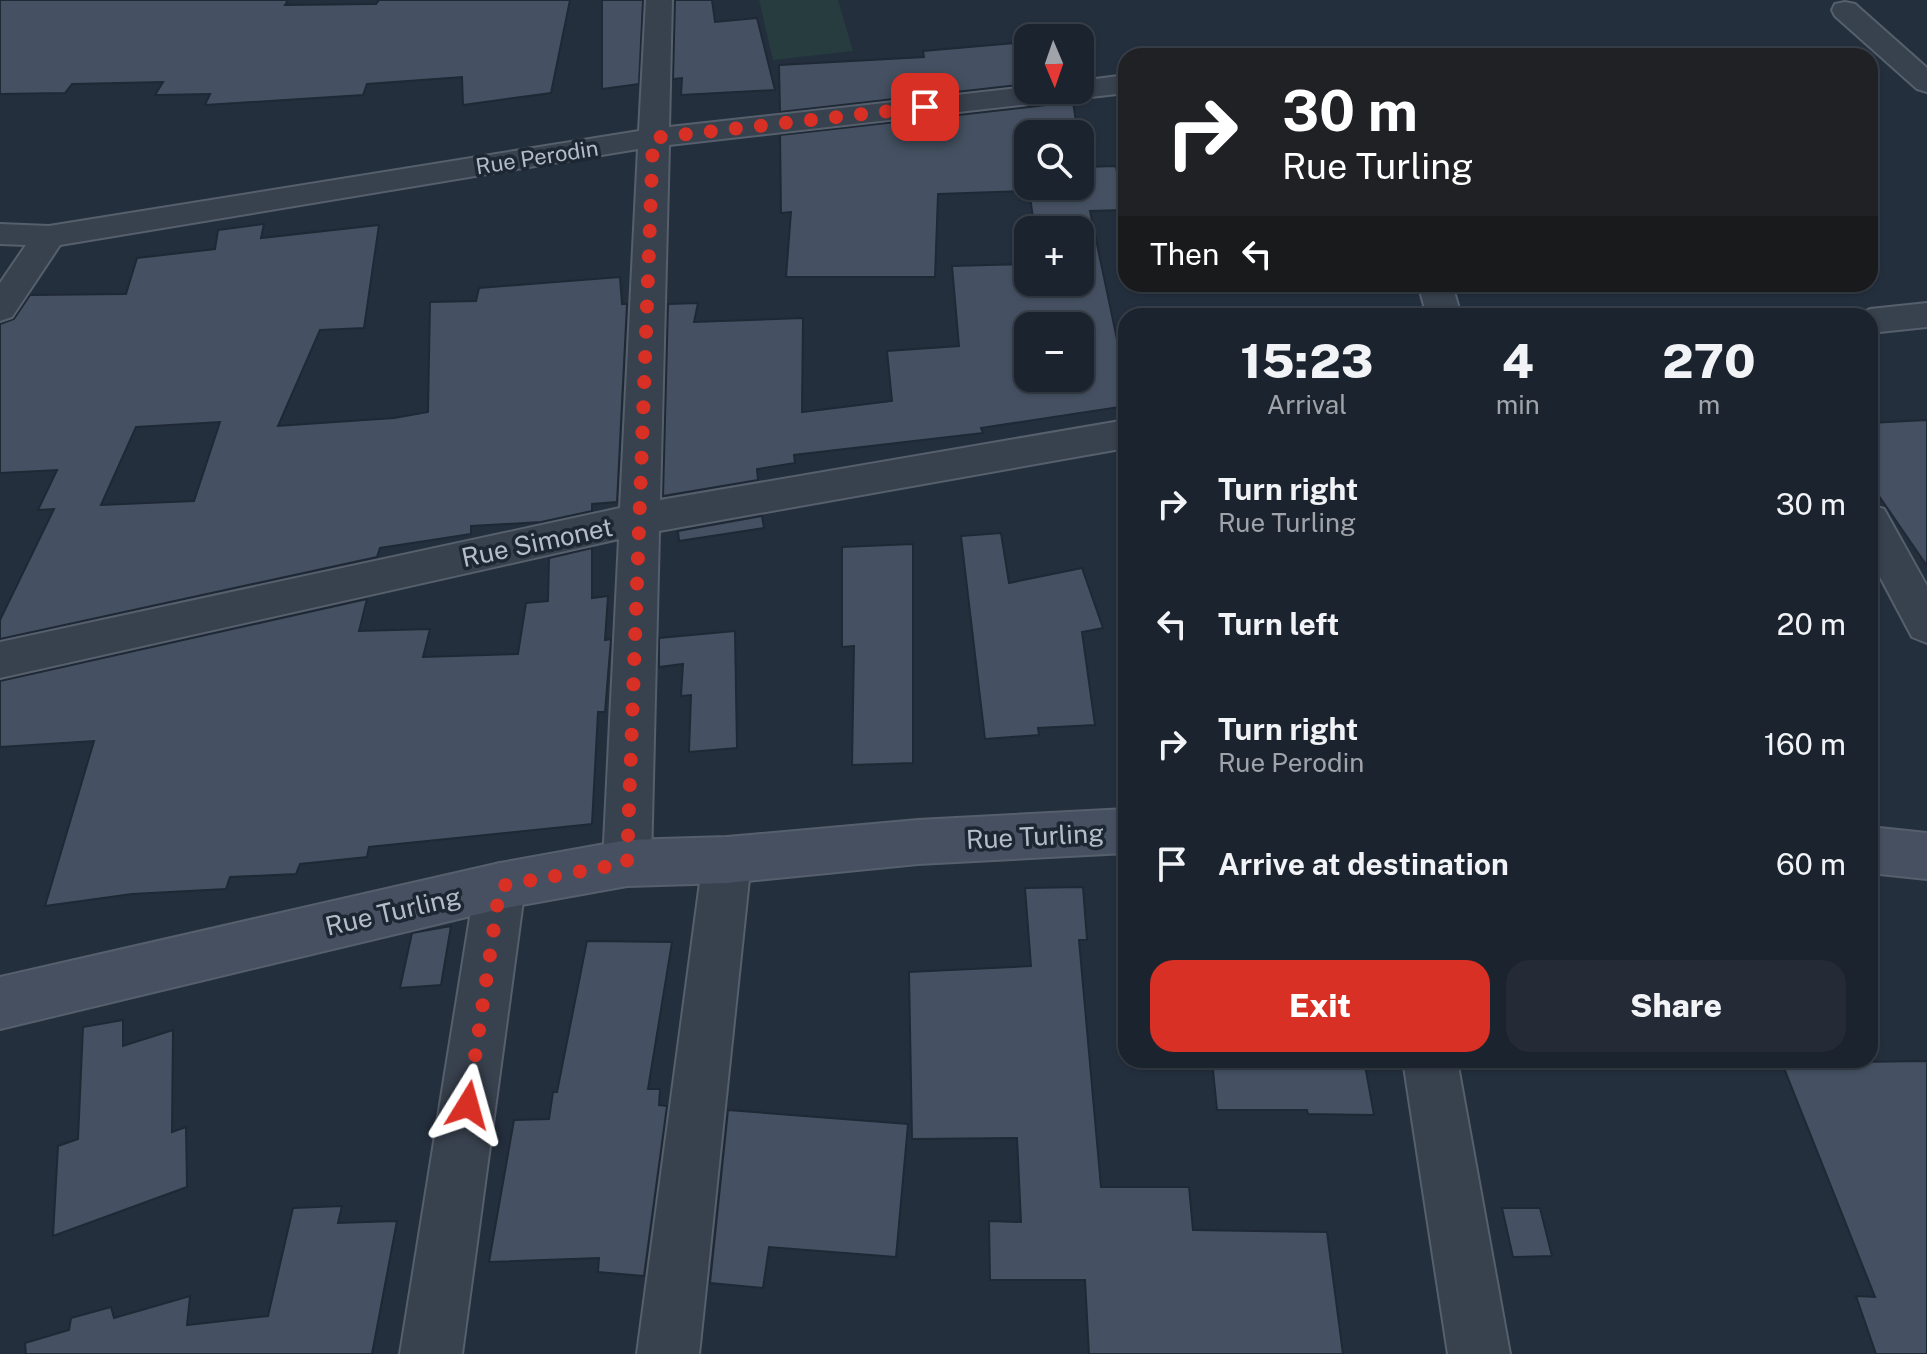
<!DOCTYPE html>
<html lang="en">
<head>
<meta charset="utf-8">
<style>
	body { margin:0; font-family:"Public Sans",sans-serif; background:#242b36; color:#f1f3f6; height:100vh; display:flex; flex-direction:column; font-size:30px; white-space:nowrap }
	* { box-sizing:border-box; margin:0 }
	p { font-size:26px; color:#a0a4aa }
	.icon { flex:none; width:44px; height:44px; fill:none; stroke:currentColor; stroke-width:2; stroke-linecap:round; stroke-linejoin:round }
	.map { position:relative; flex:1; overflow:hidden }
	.details { position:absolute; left:1118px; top:308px; width:760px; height:760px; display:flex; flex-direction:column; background:#1b232e; border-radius:24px; box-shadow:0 2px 6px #0004,0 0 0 2px #39404a }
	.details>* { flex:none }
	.banner { position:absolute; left:1118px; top:48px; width:760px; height:244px; border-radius:24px; box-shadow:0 2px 6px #0004,0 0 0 2px #39404a; background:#202124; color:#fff; overflow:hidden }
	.needle { width:52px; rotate:178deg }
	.controls { position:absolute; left:1014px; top:24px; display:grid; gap:16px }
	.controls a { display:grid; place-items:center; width:80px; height:80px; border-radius:16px; background:#1b232e; box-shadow:0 2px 6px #0004,0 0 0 2px #39404a; font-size:40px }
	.pin { position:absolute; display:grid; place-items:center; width:68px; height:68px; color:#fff; margin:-34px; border-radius:16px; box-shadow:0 4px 12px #0006 }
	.me { position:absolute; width:88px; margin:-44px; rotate:8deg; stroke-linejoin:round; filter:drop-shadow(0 0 6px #0008) }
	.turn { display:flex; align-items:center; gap:28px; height:168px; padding:0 32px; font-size:36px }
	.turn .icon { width:104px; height:104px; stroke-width:2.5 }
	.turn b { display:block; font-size:56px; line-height:68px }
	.then { display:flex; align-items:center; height:76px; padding:0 32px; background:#0003; gap:16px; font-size:30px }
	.eta { display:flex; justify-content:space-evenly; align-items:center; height:136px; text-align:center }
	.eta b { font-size:48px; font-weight:800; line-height:56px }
	.button { display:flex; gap:16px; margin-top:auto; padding:16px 32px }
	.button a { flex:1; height:92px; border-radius:24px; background:#d93025; color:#fff; font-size:32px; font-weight:800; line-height:92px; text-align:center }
	.button a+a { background:#242b36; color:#f1f3f6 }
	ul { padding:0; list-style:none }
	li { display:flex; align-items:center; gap:24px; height:120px; padding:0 32px }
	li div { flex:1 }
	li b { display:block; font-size:30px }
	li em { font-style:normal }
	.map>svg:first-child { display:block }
	.green { fill:#263c3f }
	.building { fill:#455162; stroke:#1f2835; stroke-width:2; fill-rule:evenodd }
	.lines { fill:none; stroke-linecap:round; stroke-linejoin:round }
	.minor-casing { stroke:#565f6c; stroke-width:4 }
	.secondary-casing { stroke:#565f6c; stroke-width:4 }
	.minor { fill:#38414e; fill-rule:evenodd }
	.secondary { fill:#465061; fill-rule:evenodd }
	.route { stroke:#d93025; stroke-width:14; stroke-dasharray:0 25.2 }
	.labels { text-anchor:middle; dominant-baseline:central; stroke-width:7; stroke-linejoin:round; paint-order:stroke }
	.far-street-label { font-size:22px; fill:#b4bcc9; stroke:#1d2633 }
	.street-label { font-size:26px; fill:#b4bcc9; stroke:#1d2633 }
</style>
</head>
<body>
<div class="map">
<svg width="1927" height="1354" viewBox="0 0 1927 1354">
	<rect width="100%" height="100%" fill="#242f3e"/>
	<polygon class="green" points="759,0 838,0 853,51 773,60"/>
	<g class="building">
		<polygon points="0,0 288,0 285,5 376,4 379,0 570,0 551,93 463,105 462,77 367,84 363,95 205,105 210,94 155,95 163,82 72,84 65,93 0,94"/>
		<polygon points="602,0 643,0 639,84 602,89"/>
		<polygon points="675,0 712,0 715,22 757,18 775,90 681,95 682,78 673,79"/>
		<polygon points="1028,42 1028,84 780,112 779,65 924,57 923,51"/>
		<path d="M1073,102L1078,134H1028V186H1080V149L1083,167L1116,166L1124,210L1090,211L1126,382V406L981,428L983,433L794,455L795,463L757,469L758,480L663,496L668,304L698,303L694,322L803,318L802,412L892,401L887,351L959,346L952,266L1028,264V282H1080V230H1035L1029,191L938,194L935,277H786L791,212L781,213L780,135ZM1028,326H1080V378H1028Z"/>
		<path d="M264,224L261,238L379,225L364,328L320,330L278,426L394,418L428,412L430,302L476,301L479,288L620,277L622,304H627L617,502L592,504V511L541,522L471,526V534L380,548L377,557L0,639V620L54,509L38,510L57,470L0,473V324L14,319L30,295L126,294L137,258L215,249L218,230ZM220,422L194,501L101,505L136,427Z"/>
		<polygon points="1927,420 1927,566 1870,483 1870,423"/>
		<polygon points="762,516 764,528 679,541 678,531"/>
		<polygon points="1001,533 1009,583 1082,568 1103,628 1082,632 1095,725 1038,728 1039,735 985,739 961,536"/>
		<polygon points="913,544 913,763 852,765 854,646 842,647 842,547"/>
		<polygon points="592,548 592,598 608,596 605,640 611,639 605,712 598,712 592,824 369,847 367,857 300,864 296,874 230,877 226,889 132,894 45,906 94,741 0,747 0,681 367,599 359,631 430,629 423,657 518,654 526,603 548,601 549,558"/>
		<polygon points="735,631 737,748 689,752 691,695 681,696 683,664 659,667 659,638"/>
		<polygon points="1083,887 1087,940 1079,940 1101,1187 1189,1187 1193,1230 1327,1232 1343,1354 1089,1354 1085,1280 990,1280 989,1221 1021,1222 1017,1138 912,1139 909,972 1031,966 1025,888"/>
		<polygon points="451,926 441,985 400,988 412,933"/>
		<polygon points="587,941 672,942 648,1089 660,1089 659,1105 667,1106 644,1276 598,1272 599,1258 489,1262 514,1120 549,1119 553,1092 557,1092"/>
		<polygon points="123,1020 123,1046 173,1030 172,1132 186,1127 187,1187 53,1236 58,1146 78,1139 83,1027"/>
		<polygon points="1212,1060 1364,1060 1374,1115 1308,1114 1307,1110 1217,1110"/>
		<polygon points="1927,1061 1927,1354 1876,1354 1856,1296 1875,1297 1782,1063"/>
		<polygon points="728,1110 908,1124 896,1257 769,1247 763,1288 710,1283"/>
		<polygon points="342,1206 338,1223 397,1221 372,1354 26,1354 25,1343 69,1330 71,1318 111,1307 114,1318 190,1296 187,1325 268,1316 293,1208"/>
		<polygon points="1502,1208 1540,1208 1552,1256 1513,1257"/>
	</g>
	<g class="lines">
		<g class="minor-casing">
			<g id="minor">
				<polygon points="646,0 672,0 669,127 1028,87 1028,90 1080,90 1080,81 1126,75 1126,93 669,145 660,500 1126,420 1126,448 659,531 651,863 644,879 627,886 610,879 603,863 619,539 0,678 0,642 620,508 638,149 60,245 12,317 0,321 0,283 26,245 0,244 0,224 49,226 639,131"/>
				<polygon points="1845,2 1855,4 1927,68 1927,92 1917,89 1835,16 1832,10 1835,4"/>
				<polygon points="1418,284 1452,284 1461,316 1427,316"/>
				<polygon points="1927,303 1927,327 1870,333 1870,316 1856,316 1870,309"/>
				<polygon points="1870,505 1884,509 1927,586 1927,643 1912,637 1870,558"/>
				<polygon points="727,837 744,844 751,860 699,1354 637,1354 703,860 710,844"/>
				<polygon points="500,863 517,869 525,886 462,1354 400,1354 475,886 483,869"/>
				<polygon points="1403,1060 1457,1060 1510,1354 1448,1354"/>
			</g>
		</g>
		<g class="secondary-casing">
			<g id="secondary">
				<polygon points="1126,809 1126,853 918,864 727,883 627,886 500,909 0,1029 0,977 500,863 627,840 727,837 918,820"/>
				<polygon points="1870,827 1927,833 1927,879 1870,873"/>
			</g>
		</g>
		<use href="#minor" class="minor"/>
		<use href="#secondary" class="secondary"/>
	</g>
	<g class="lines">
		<polyline class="route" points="468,1105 500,886 627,863 653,138 925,107"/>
	</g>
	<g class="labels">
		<g class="far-street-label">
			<text transform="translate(537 157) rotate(-9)">Rue Perodin</text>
		</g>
		<g class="street-label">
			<text transform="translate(537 542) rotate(-12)">Rue Simonet</text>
			<text transform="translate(1035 836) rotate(-3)">Rue Turling</text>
			<text transform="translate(393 911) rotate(-13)">Rue Turling</text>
		</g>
	</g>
</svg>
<div class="controls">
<a><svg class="needle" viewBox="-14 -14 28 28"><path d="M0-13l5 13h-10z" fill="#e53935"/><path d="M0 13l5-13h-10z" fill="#a0a4aa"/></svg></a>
<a><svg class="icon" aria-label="search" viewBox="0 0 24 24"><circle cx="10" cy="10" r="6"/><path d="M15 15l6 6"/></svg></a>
<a>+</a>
<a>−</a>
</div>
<div class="pin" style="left:925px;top:107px;background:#d93025"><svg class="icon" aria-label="arrive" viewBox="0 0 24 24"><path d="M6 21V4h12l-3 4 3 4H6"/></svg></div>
<svg class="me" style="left:468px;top:1105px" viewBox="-20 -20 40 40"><path d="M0-17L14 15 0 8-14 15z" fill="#d93025" stroke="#fff" stroke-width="4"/></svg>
<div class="banner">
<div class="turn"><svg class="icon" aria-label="right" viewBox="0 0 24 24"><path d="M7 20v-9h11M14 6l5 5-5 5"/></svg><div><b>30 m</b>Rue Turling</div></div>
<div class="then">Then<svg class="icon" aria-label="left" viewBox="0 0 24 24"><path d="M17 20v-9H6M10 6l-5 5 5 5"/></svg></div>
</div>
<section class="details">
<div class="eta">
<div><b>15:23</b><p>Arrival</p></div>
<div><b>4</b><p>min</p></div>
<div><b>270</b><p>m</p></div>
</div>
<ul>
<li><svg class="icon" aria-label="right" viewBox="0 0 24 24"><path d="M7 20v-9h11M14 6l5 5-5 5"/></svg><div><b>Turn right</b><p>Rue Turling</p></div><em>30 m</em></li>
<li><svg class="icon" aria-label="left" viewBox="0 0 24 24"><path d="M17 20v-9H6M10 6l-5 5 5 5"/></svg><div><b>Turn left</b></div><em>20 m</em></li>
<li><svg class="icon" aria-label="right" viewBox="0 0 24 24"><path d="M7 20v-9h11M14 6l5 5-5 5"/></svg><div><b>Turn right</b><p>Rue Perodin</p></div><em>160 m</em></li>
<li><svg class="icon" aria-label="arrive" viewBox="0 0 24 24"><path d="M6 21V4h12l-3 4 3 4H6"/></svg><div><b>Arrive at destination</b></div><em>60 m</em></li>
</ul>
<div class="button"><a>Exit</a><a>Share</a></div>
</section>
</div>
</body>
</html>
